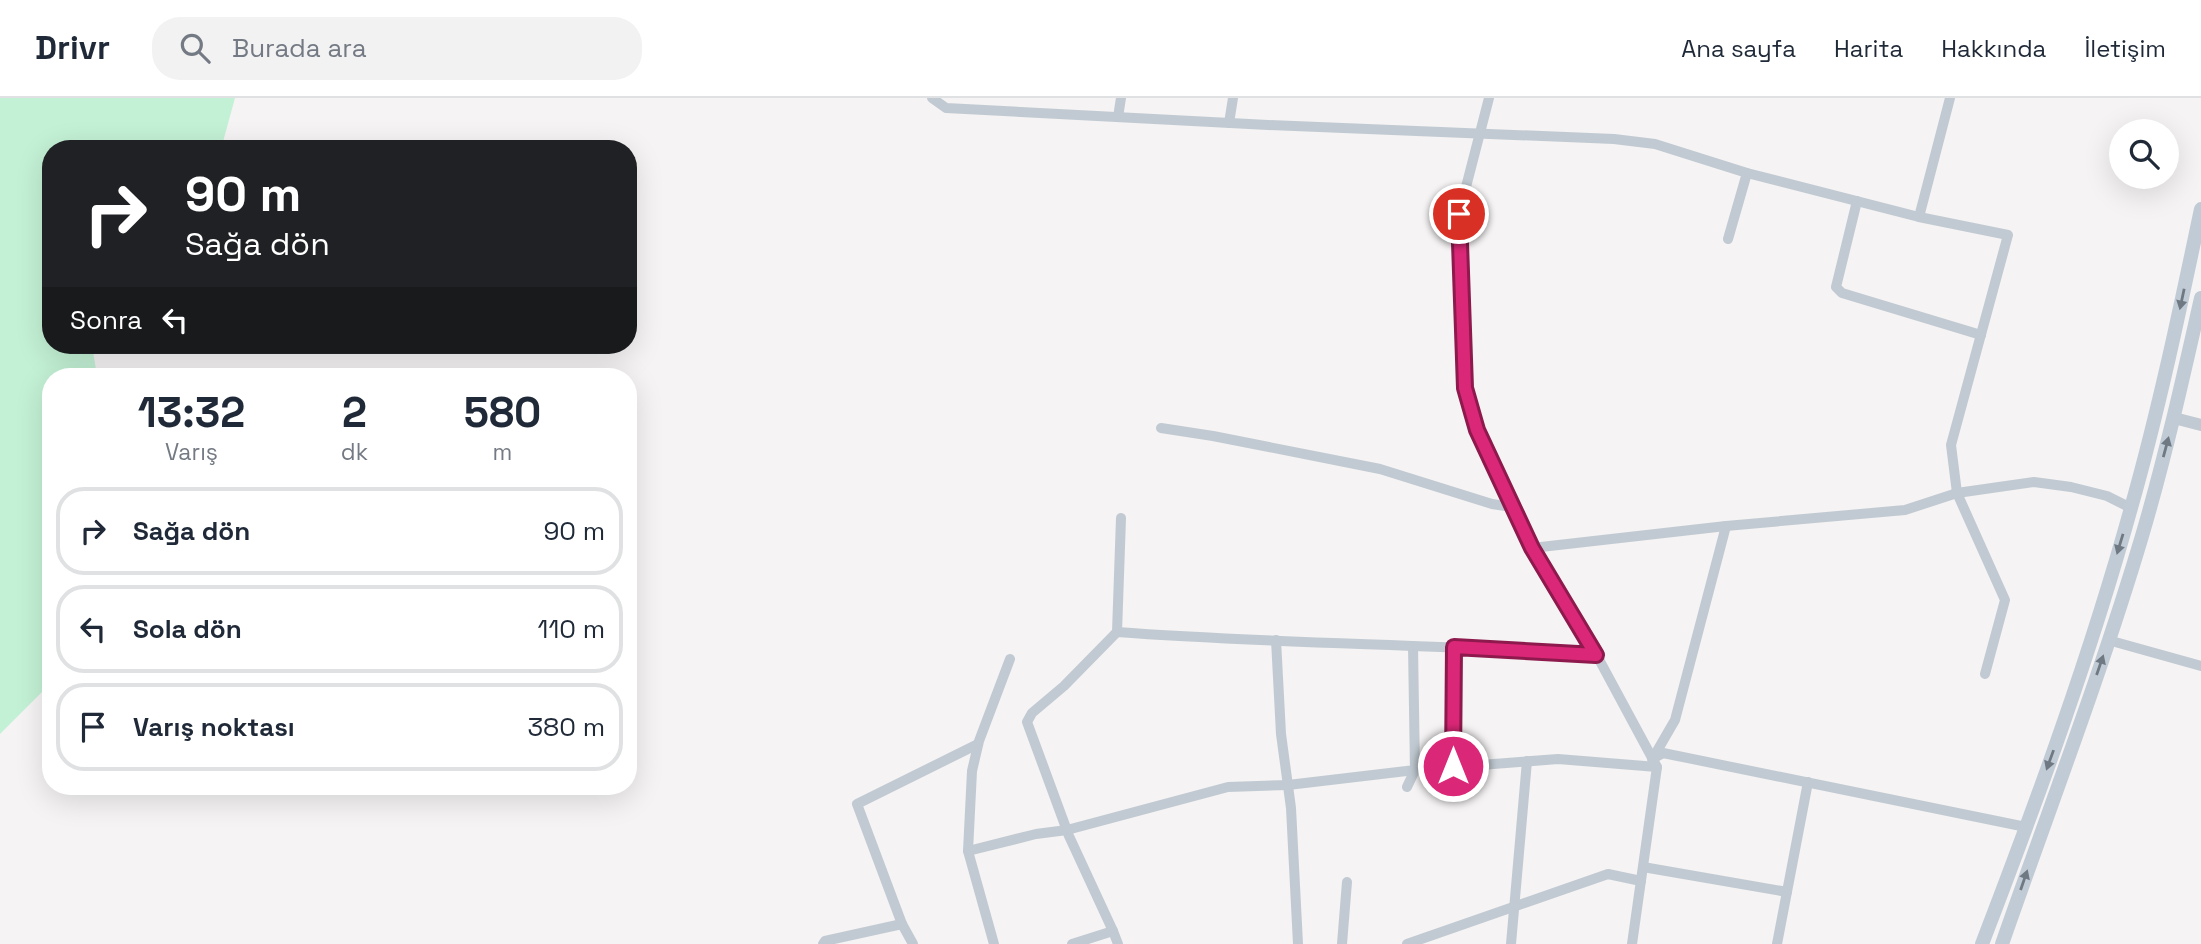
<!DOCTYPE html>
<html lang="tr">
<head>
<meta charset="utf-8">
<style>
	body { margin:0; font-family:"Space Grotesk",sans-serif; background:#f2f2f3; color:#1f2937; height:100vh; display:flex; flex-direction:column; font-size:26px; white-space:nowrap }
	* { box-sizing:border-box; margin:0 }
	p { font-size:23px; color:#747a83 }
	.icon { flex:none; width:38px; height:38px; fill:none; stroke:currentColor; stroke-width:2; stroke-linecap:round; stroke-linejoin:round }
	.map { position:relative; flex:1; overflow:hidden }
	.panel { position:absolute; left:42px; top:270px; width:595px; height:427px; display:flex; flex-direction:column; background:#fff; border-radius:28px; box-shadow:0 7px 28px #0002 }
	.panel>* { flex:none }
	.hud { position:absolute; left:42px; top:42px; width:595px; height:214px; border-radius:28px; box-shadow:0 7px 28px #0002; background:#202124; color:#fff; overflow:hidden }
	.fabs { position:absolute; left:2109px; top:21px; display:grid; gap:14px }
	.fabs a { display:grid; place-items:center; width:70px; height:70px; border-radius:50%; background:#fff; box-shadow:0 7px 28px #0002; font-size:35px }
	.pin { position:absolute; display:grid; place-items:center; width:60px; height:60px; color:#fff; margin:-30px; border:4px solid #fff; border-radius:50%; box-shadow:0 2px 7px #0007 }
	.me { position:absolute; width:77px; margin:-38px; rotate:0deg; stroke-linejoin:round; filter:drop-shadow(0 0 5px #0008) }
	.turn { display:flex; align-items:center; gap:24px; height:147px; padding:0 28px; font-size:32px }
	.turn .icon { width:91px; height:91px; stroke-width:2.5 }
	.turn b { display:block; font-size:49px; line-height:60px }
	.then { display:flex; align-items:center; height:66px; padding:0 28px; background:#0003; gap:14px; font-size:26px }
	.eta { display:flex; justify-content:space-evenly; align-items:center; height:119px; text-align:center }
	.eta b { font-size:42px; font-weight:700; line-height:49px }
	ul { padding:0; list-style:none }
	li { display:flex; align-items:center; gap:21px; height:88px; margin:0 14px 10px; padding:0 14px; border:4px solid #e0e1e3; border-radius:28px }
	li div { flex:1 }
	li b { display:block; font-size:26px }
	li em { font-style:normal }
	header { display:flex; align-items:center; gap:42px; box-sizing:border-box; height:98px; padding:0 35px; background:#fff; border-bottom:2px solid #e0e1e3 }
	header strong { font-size:33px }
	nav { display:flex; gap:38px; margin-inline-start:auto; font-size:24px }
	.search { width:490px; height:63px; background:#f2f2f3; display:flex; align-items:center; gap:18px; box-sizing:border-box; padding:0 24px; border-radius:28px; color:#747a83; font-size:26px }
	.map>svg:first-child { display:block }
	.green { fill:#c3f1d5 }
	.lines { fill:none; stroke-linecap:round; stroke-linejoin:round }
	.minor { stroke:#c1cad2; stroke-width:10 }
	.tertiary { stroke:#c1cad2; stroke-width:12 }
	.secondary { stroke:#c1cbd6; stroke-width:14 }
	.oneway { fill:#6e7984 }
	.route-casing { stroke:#8e194d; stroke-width:18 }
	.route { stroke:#db2777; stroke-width:12 }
</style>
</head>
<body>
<header>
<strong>Drivr</strong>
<div class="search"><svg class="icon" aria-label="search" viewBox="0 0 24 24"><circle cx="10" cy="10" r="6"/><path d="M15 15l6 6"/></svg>Burada ara</div>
<nav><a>Ana sayfa</a><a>Harita</a><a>Hakkında</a><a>İletişim</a></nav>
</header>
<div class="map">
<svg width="2201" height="846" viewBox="0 0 2201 846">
	<rect width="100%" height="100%" fill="#f5f3f3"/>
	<polygon class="green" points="0,0 235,0 221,51 51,51 51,247 92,247 97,278 51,278 51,585 0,636"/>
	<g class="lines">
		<g class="minor">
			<polyline points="932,0 946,10 1268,27 1614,41 1655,46 1747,75 1728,141"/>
			<polyline points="1489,0 1459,116 1465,290 1477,332 1532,450 1588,541 1657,669 1632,846"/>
			<polyline points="1118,19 1121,0"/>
			<polyline points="1229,25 1233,0"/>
			<polyline points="1747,75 1919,119 2008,137 1951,347 1957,395 2005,502 1985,576"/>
			<polyline points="1857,103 1836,189 1842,195 1981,237"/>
			<polyline points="1919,119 1950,0"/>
			<polyline points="1161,330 1213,338 1380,371 1492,406 1512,409"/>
			<polyline points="1532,450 1726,428 1905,412 1957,395 2034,384 2071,389 2107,398 2131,410"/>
			<path d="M1117,534C1276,546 1437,546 1596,557"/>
			<polyline points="1276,542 1281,636 1291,710 1298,846"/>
			<polyline points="2108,542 2201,568"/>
			<polyline points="1653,660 1675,622 1726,428"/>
			<polyline points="1652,661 1663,655 2026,729"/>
			<polyline points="1453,668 1454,549"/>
			<polyline points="1407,689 1415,672 1558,661 1657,669"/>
			<polyline points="968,753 1036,736 1067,732 1228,689 1288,687 1415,672 1413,548"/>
			<polyline points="1643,769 1787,794"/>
			<polyline points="902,826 857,706 978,646"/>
			<polyline points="1113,833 1069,738 1027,624 1032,615 1064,588 1117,534 1121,420"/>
			<polyline points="823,846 825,843 902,826 913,846"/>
			<polyline points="994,846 968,753 972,673 979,643 1010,561"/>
			<polyline points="1072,846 1113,833 1118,846"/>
			<polyline points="1342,846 1347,784"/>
			<polyline points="1407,846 1608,776 1641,783"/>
			<polyline points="1511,846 1527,663"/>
			<polyline points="1777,846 1808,684"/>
		</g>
		<polyline class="tertiary" points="2174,320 2201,327"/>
		<g class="secondary">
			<path d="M1982,846C2037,703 2090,558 2131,410C2159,311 2180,211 2201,111"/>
			<path d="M2002,846C2049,711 2101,576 2142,438C2165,360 2183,280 2201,200"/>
		</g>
	</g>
	<defs><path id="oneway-solid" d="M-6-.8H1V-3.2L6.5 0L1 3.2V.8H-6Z" transform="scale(1.75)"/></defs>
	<g class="oneway">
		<use href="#oneway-solid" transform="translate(2182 201) rotate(102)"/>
		<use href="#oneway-solid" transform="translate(2166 349) rotate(-75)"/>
		<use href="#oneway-solid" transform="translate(2120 446) rotate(107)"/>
		<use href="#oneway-solid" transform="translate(2100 567) rotate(-71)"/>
		<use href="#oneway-solid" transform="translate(2050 662) rotate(110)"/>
		<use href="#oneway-solid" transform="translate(2024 782) rotate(-71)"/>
	</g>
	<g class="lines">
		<g class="route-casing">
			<polyline id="route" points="1453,668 1454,549 1596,557 1532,450 1477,332 1465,290 1459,116"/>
		</g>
		<use href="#route" class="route"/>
	</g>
</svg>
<div class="fabs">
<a><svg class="icon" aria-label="search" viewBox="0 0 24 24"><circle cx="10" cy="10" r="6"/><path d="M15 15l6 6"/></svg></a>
</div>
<div class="pin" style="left:1459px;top:116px;background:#d93025"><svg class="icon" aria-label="arrive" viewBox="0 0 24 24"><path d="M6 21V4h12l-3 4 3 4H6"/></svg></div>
<svg class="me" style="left:1453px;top:668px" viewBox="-20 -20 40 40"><circle r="17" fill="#db2777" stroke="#fff" stroke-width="3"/><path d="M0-11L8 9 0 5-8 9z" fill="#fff"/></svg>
<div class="hud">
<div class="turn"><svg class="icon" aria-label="right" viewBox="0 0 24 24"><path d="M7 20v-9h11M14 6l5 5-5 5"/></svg><div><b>90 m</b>Sağa dön</div></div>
<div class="then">Sonra<svg class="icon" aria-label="left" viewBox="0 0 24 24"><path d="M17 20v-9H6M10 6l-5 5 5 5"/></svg></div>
</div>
<section class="panel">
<div class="eta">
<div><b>13:32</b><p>Varış</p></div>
<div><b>2</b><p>dk</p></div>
<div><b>580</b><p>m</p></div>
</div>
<ul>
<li><svg class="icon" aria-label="right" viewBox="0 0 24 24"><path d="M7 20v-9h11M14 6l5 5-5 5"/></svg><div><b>Sağa dön</b></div><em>90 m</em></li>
<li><svg class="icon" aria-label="left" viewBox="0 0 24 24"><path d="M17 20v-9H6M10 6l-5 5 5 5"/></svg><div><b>Sola dön</b></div><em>110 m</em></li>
<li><svg class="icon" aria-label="arrive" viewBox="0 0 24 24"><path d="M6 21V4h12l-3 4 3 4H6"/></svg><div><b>Varış noktası</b></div><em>380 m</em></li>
</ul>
</section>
</div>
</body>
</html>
